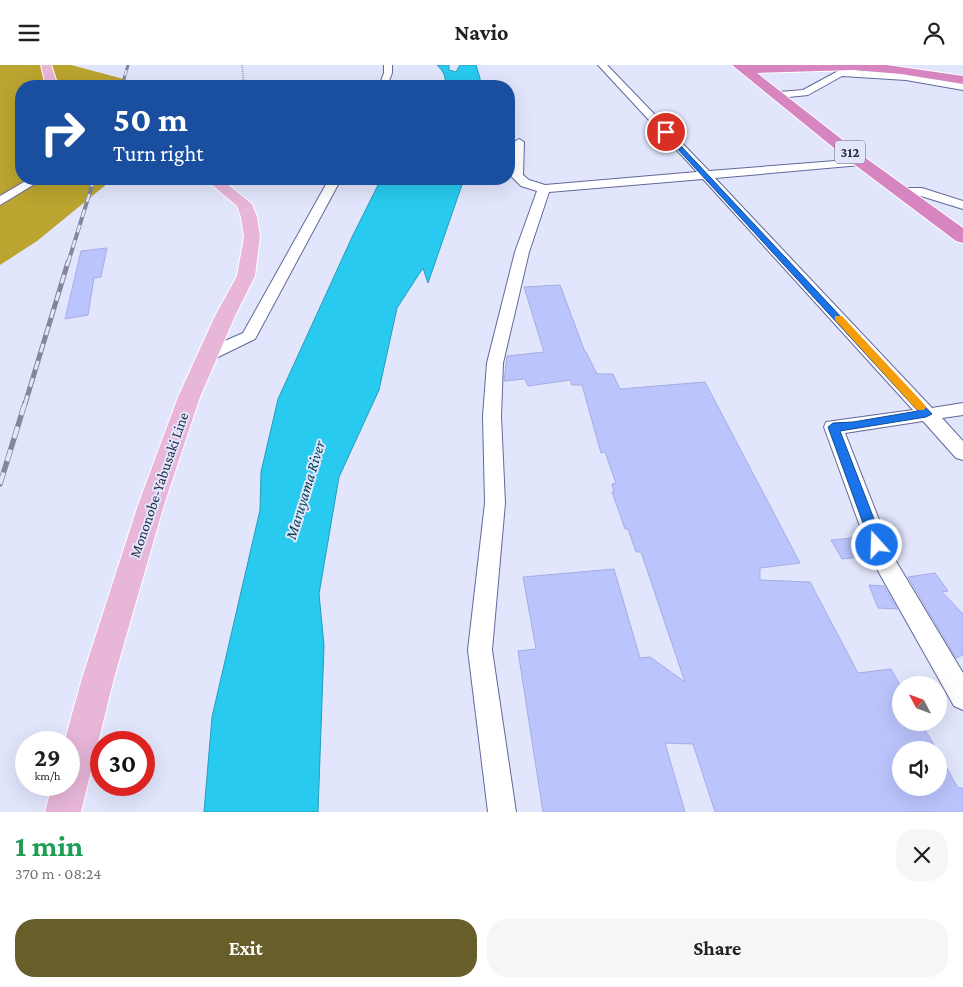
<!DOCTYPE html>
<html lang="en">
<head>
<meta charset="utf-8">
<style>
	body { margin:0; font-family:"Crimson Pro",serif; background:#f6f6f6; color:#202124; height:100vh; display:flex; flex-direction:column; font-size:19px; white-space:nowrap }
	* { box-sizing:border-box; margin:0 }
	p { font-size:16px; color:#757577 }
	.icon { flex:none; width:28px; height:28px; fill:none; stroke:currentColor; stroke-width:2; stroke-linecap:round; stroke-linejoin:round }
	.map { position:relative; height:747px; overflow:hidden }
	.details { display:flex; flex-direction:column; background:#fff; flex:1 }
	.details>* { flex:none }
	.banner { position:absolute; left:15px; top:15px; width:500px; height:105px; border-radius:20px; box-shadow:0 5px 20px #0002; background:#1a4fa0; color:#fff; overflow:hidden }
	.needle { width:32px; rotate:311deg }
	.controls { position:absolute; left:892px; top:611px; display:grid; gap:10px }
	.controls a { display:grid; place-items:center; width:55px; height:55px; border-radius:50%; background:#fff; box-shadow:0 5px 20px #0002; font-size:25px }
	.speed { position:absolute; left:15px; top:666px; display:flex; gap:10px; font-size:25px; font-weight:700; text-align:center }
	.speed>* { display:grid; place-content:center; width:65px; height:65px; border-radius:50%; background:#fff; box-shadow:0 5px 20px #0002; line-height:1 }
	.speed small { font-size:12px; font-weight:400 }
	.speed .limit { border:8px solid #d22; background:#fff; color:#111 }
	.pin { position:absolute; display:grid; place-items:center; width:42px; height:42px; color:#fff; margin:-21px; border:2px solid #fff; border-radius:50%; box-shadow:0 1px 5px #0007 }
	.me { position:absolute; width:55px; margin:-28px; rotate:340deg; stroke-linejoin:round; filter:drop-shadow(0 0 4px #0008) }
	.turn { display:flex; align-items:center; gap:18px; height:105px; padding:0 15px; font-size:22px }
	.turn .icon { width:65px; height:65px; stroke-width:2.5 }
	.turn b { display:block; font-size:35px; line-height:42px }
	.round { display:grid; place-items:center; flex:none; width:52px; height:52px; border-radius:20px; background:#f6f6f6 }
	.summary { display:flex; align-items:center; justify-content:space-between; height:85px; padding:0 15px }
	h1 { font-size:30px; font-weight:700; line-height:38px; color:#1e9e55 }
	.button { display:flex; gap:10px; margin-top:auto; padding:10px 15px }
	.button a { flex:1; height:58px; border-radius:20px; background:#685e2a; color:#fff; font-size:20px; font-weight:700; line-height:58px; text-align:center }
	.button a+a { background:#f6f6f6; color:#202124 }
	header { display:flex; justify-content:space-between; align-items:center; height:65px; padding:0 15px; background:#fff; font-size:22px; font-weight:700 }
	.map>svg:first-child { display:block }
	.forest { fill:#bba430 }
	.water { fill:#28cbef; stroke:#289bbb }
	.building { fill:#bbc4fc; stroke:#a4ade4 }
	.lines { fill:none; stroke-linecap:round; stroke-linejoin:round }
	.minor-casing { stroke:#62689b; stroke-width:2 }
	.major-casing { stroke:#fff; stroke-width:2 }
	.highway-casing { stroke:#fff; stroke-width:2 }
	.path { stroke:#a4a7be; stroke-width:2; stroke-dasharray:1 1; stroke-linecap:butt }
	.minor { fill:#fff; fill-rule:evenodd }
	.major { fill:#e7b6d9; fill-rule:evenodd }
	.highway { fill:#d785c0; fill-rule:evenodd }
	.rail-far3-casing { stroke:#83879d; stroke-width:3 }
	.rail-far2-casing { stroke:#83879d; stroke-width:4 }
	.rail-far1-casing { stroke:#83879d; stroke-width:5 }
	.rail-casing { stroke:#83879d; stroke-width:5.5 }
	.rail-far3 { stroke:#e2e6fd; stroke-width:2; stroke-dasharray:5.5; stroke-linecap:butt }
	.rail-far2 { stroke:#e2e6fd; stroke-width:2.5; stroke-dasharray:8; stroke-linecap:butt }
	.rail-far1 { stroke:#e2e6fd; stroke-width:3; stroke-dasharray:9; stroke-linecap:butt }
	.rail { stroke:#e2e6fd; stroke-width:4; stroke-dasharray:12; stroke-linecap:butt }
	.route { fill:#1a73e8; stroke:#114b97 }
	.slow { fill:#f59e0b }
	.labels { text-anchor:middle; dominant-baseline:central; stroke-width:4; stroke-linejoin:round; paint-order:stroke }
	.shield { fill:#e2e6fd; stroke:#606379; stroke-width:1 }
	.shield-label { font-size:14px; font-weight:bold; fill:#282b41 }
	.street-label { font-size:15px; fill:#282b41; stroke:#e2e6fd }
	.water-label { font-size:16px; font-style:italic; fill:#004453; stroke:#e2e6fd }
</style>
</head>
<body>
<header><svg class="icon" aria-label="menu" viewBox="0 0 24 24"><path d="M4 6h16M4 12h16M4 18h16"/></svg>Navio<svg class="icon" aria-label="person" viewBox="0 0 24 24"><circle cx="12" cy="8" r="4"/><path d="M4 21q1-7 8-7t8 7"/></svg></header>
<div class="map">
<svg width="963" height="747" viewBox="0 0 963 747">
	<rect width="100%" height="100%" fill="#e2e6fd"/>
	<polygon class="forest" points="0,0 71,0 150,21 21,21 21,114 113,114 37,176 0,200"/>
	<g class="water">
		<path d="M437,0H449V5L456,7L460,0H476L480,13V21H445C446,11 444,7 437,0Z"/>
		<polygon points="381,114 464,114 428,218 423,203 397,243 379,325 339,412 319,529 324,580 318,747 204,747 212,652 260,445 261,407 278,334 353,170"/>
	</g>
	<g class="building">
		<polygon points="107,183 101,212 94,213 88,250 65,254 81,186"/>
		<polygon points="560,220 585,287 586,287 597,309 613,309 620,324 705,317 800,498 760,503 760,515 810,517 858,608 891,604 901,622 901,658 921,658 937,685 901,685 901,722 939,722 939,689 958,723 963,723 963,747 715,747 693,679 665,678 685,747 543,747 518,586 536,584 523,512 614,504 640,593 650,592 685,617 641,487 636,487 628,464 625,464 612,427 614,427 612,419 616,418 605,387 601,388 582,320 572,320 570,315 528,321 525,314 504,316 507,291 544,287 524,222"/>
		<polygon points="862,472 869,491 842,494 831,475"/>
		<polygon points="935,508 948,526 942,527 963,549 963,590 956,593 908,512"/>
		<polygon points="869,520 884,521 897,544 878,543"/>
	</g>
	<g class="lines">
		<g class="minor-casing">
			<g id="minor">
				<polygon points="384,0 392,0 392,8 387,21 379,21 384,8"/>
				<polygon points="598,0 607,0 709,106 861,94 867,97 861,100 715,113 932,343 963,338 963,350 942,353 963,376 963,395 956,393 923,356 845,368 894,493 963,608 963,645 954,641 873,497 824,362 826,357 913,345 703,114 549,127 529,187 503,298 501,351 505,438 492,585 516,747 488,747 468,585 485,438 483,351 487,298 515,187 537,126 521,121 511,111 514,77 519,74 524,77 523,110 529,115 545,120 697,107"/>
				<polygon points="840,5 906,9 963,19 963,25 906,15 842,11 808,30 779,33 774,30 779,27 803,25"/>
				<polygon points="29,114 43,114 0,140 0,131"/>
				<polygon points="329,114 341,114 255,274 214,294 208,295 202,294 200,290 202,286 243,268"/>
				<polygon points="903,123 922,123 963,136 963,144 921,131 899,130 897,127 899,124"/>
			</g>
		</g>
		<g class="major-casing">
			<g id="major">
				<polygon points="41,0 51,0 58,21 46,21"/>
				<polygon points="205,114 221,114 252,139 257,152 260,172 255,211 235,251 200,332 164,440 114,613 81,747 45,747 52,720 69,720 69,678 64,678 82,613 138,440 178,332 215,251 237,211 244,172 241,152 237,141"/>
			</g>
		</g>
		<g class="highway-casing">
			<polygon id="highway" points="732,0 887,0 963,11 963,19 901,9 853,5 757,8 867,94 963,163 963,178 956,176 855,100"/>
		</g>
		<polyline class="path" points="242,0 244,21"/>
		<use href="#minor" class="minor"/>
		<use href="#major" class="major"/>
		<use href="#highway" class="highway"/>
		<g class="rail-far3-casing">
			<polyline id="rail-far3" points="122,21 128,0"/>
		</g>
		<g class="rail-far2-casing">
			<polyline id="rail-far2" points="68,198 94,114"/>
		</g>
		<g class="rail-far1-casing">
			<polyline id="rail-far1" points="25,339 68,197"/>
		</g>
		<g class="rail-casing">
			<polyline id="rail" points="0,419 25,338"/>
		</g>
		<use href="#rail-far3" class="rail-far3"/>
		<use href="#rail-far2" class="rail-far2"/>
		<use href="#rail-far1" class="rail-far1"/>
		<use href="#rail" class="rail"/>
	</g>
	<polygon class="route" points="666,65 932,349 926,352 840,366 884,480 882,484 877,485 873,484 871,480 828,362 833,358 853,357 918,346 663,68 662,67"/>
	<polygon class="slow" points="835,251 842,251 924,339 926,342 924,345 917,345 835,255"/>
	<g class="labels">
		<rect class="shield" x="835" y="75.5" width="30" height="23" rx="4"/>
		<g class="shield-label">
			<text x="850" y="87">312</text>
		</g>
		<g class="street-label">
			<text transform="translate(159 420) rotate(-71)">Mononobe-Yabusaki Line</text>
		</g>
		<g class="water-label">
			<text transform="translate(305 425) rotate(-73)">Maruyama River</text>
		</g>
	</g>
</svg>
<div class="controls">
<a><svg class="needle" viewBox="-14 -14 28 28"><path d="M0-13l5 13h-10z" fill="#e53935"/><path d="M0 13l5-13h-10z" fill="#757577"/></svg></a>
<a><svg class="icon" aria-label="sound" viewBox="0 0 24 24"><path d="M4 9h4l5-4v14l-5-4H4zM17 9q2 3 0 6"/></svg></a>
</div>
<div class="speed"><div>29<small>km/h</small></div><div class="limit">30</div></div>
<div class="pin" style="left:666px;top:67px;background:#d93025"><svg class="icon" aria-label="arrive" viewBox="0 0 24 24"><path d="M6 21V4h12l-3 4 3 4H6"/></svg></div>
<svg class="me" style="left:877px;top:480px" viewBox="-20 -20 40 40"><circle r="17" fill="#1a73e8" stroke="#fff" stroke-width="3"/><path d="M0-11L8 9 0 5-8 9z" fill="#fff"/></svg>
<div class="banner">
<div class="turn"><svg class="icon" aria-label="right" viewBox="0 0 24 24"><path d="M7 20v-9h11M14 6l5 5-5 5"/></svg><div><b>50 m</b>Turn right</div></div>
</div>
</div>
<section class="details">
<div class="summary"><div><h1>1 min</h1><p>370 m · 08:24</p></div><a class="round"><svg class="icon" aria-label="close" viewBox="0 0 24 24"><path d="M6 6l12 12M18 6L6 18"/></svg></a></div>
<div class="button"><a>Exit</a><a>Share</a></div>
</section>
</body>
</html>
